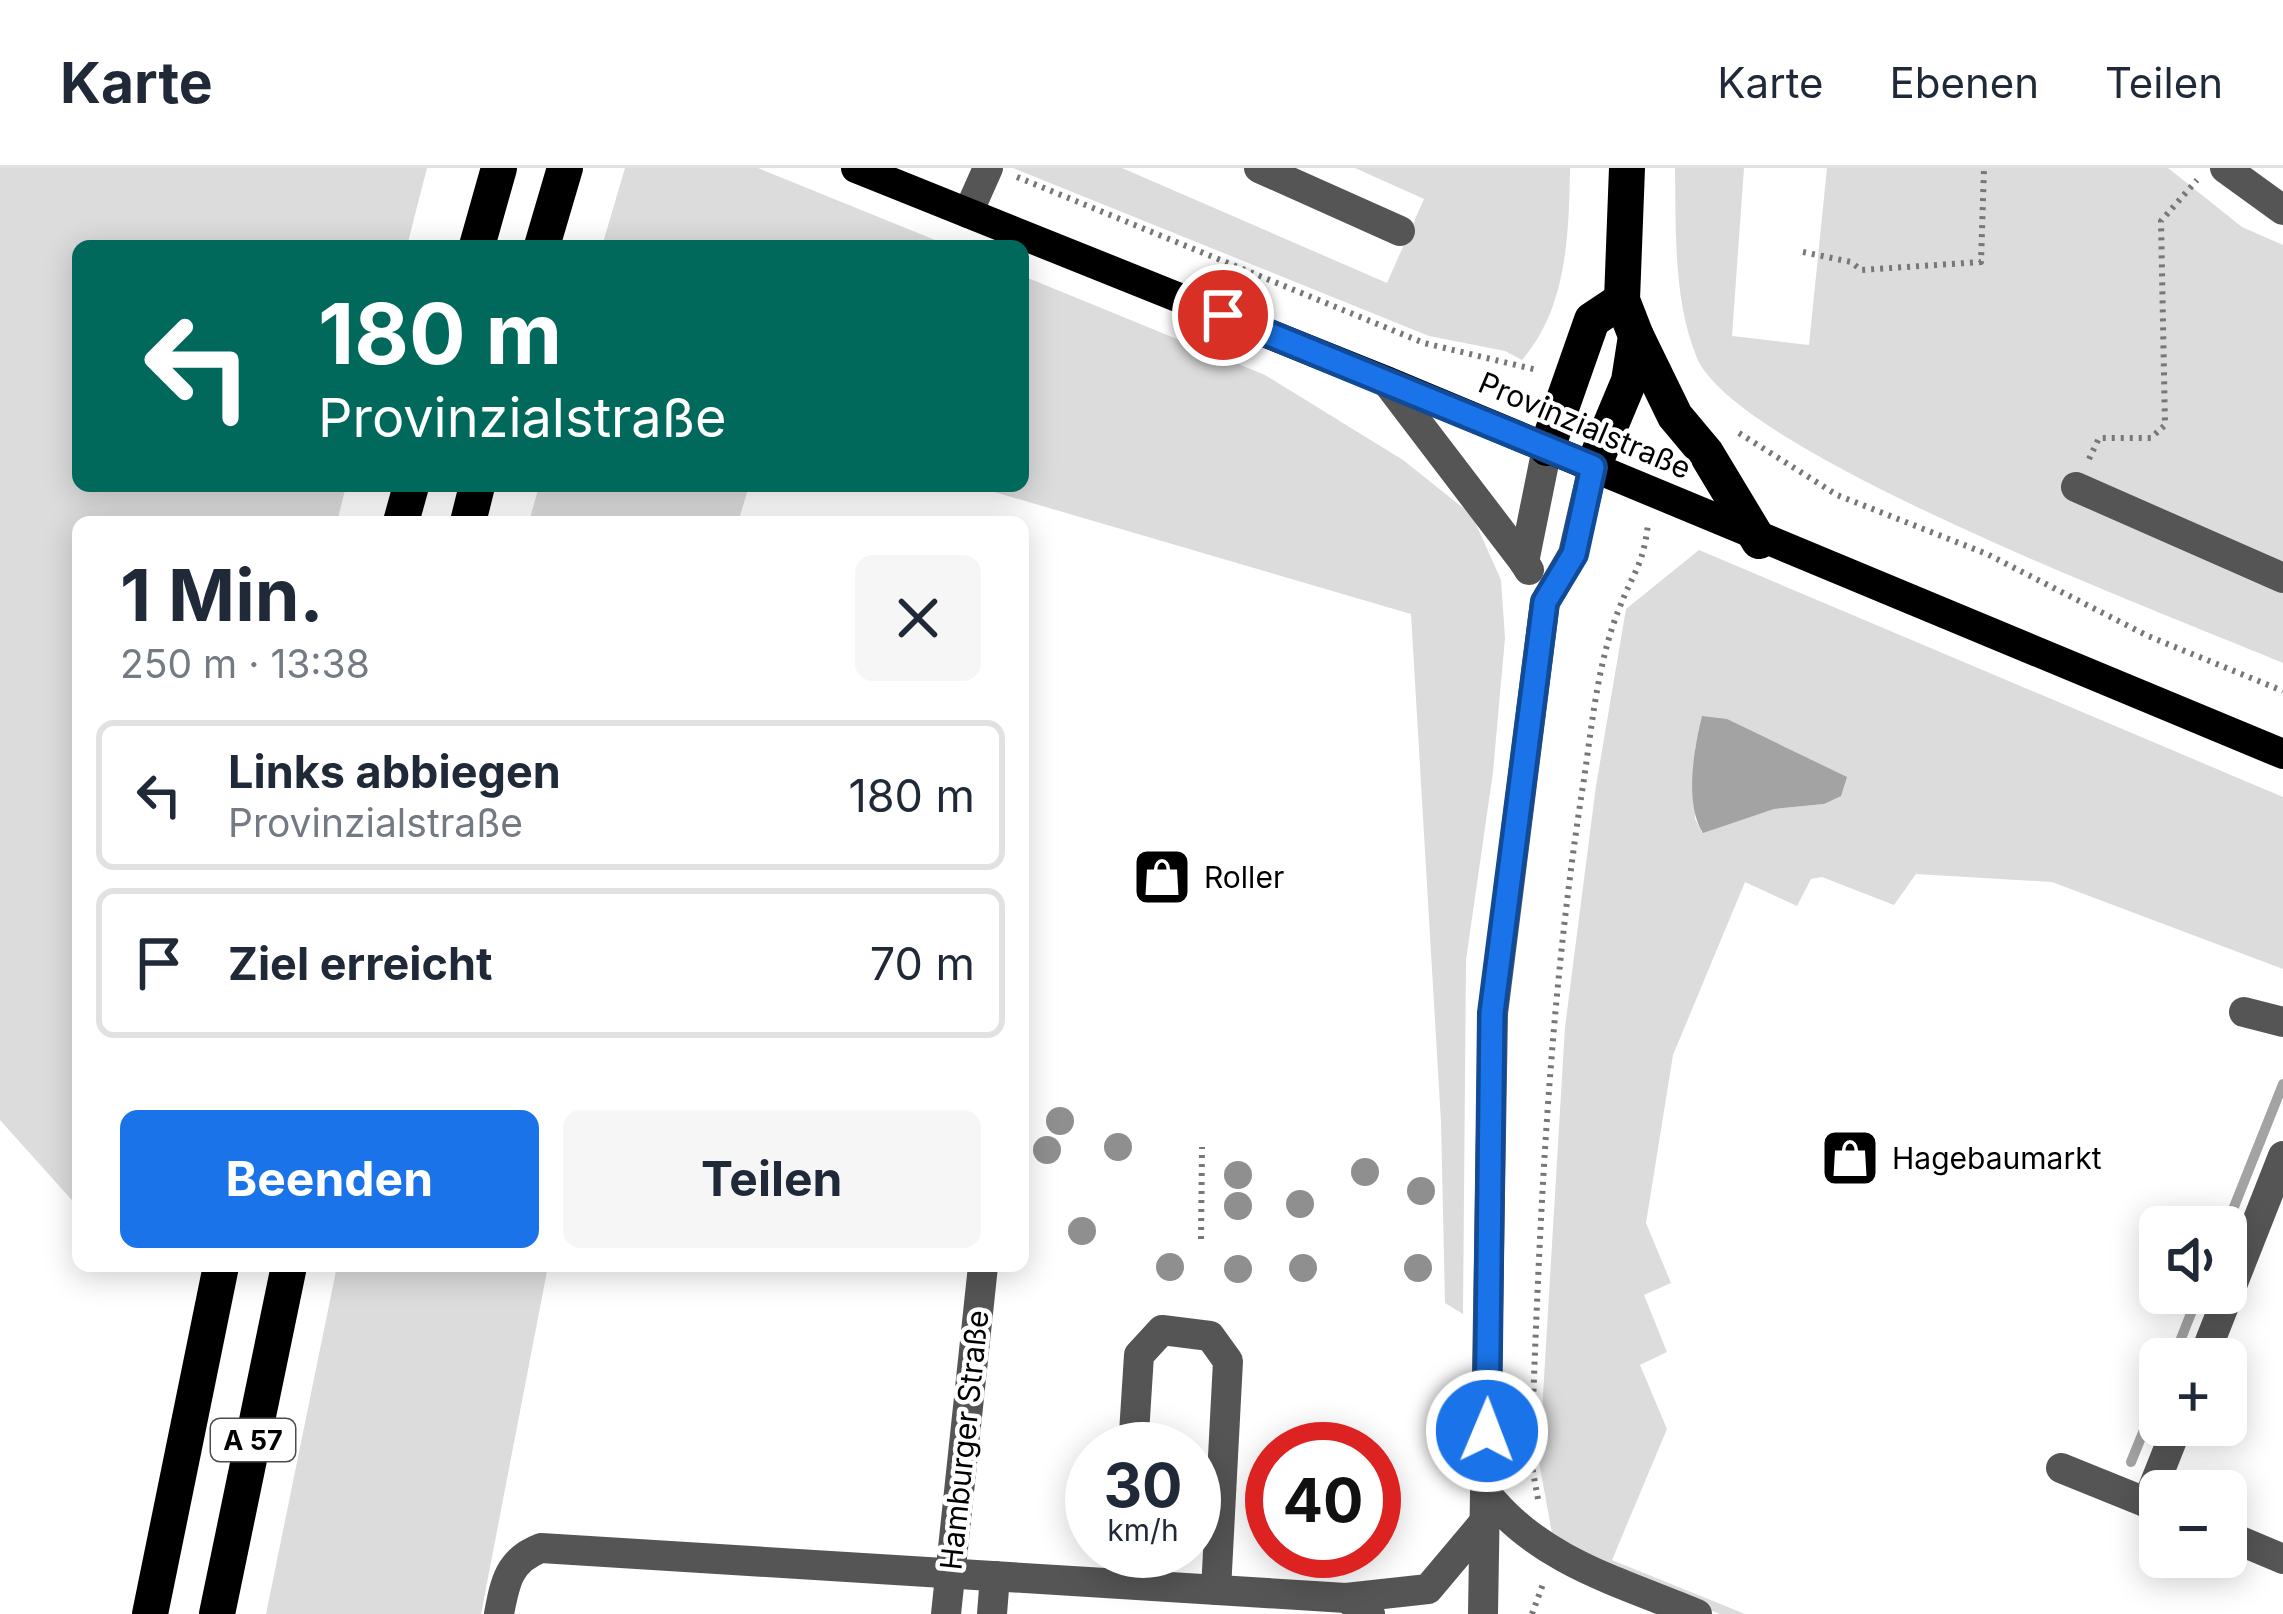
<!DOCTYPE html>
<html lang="de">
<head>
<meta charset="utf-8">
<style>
	body { margin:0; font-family:Inter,sans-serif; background:#f6f6f7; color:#1f2937; height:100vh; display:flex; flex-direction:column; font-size:45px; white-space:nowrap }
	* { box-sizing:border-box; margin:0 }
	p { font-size:39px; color:#747a83 }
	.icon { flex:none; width:66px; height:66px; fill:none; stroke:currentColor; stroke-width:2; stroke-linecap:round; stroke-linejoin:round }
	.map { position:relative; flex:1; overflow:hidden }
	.details { position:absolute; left:72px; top:348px; width:957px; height:756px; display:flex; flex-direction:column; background:#fff; border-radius:18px; box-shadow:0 6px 30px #0003 }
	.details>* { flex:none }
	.banner { position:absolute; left:72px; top:72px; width:957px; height:252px; border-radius:18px; box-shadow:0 6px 30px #0003; background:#00695c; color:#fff; overflow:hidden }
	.fabs { position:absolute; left:2139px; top:1038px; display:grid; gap:24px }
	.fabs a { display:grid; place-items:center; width:108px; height:108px; border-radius:18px; background:#fff; box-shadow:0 6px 30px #0003; font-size:60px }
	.speed { position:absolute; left:1065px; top:1254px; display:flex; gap:24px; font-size:60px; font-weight:700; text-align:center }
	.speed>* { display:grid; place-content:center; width:156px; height:156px; border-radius:50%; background:#fff; box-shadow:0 6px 30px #0003; line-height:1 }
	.speed small { font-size:30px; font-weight:400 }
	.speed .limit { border:18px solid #d22; background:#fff; color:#111 }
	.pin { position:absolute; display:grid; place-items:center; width:102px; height:102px; color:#fff; margin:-51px; border:6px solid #fff; border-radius:50%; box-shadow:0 3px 12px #0007 }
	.me { position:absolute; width:132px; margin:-66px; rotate:1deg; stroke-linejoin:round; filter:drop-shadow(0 0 9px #0008) }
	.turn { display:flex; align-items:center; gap:42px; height:252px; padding:0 48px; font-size:54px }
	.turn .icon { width:156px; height:156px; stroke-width:2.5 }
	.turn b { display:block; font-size:84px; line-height:102px }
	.round { display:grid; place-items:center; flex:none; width:126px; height:126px; border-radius:18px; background:#f6f6f7 }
	.summary { display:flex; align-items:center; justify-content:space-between; height:204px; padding:0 48px }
	h1 { font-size:72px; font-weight:700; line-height:90px }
	.primary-button { display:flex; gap:24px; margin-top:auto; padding:24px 48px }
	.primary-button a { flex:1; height:138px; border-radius:18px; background:#1a73e8; color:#fff; font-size:48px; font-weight:700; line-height:138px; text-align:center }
	.primary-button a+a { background:#f6f6f7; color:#1f2937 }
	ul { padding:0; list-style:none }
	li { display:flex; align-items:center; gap:36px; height:150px; margin:0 24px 18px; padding:0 24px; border:6px solid #e0e1e3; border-radius:18px }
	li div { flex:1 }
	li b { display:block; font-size:45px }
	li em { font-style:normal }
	header { display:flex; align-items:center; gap:72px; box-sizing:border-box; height:168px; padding:0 60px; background:#fff; border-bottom:3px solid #e0e1e3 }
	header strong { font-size:57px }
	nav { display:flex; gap:66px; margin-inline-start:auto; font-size:42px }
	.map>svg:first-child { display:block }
	.green { fill:#dcdcdc; fill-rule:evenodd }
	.water { fill:#a3a3a3 }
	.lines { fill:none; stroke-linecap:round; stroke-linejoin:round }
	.stream { stroke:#a3a3a3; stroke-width:10 }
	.path { stroke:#777; stroke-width:6; stroke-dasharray:3 6; stroke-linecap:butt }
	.minor { stroke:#555; stroke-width:30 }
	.major { stroke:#000; stroke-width:30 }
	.highway { stroke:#000; stroke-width:36 }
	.tree { fill:#8f8f8f }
	.route-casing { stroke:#114b97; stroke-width:30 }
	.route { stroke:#1a73e8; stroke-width:21 }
	.labels { text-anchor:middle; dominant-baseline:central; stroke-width:9; stroke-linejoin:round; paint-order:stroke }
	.shield { fill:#fff; stroke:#4c4c4c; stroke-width:3 }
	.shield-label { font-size:27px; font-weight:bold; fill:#000 }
	.street-label { font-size:30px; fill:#000; stroke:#fff }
	.poi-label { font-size:30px; fill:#000; stroke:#fff; text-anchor:start }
</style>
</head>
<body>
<header>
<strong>Karte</strong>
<nav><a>Karte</a><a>Ebenen</a><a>Teilen</a></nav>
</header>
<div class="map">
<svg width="2283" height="1446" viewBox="0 0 2283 1446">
	<rect width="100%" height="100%" fill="#fff"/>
	<g class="green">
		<polygon points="0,0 427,0 407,78 78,78 78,318 346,318 337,354 78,354 78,1039 0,952"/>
		<polygon points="625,0 758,0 950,78 602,78"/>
		<path d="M1013,0H1122L1387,115L1424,31L1355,0H1570C1569,67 1567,140 1522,192L1505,183L1429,168Z"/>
		<path d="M1675,0H1744L1732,168L1809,177L1827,0H2168L2242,59L2283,77V495C2172,448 1738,286 1697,190C1673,132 1676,61 1675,0Z"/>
		<polygon points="1023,108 1265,207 1403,292 1472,347 1501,412 1505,470 1493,604 1466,792 1463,1146 1445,1135 1441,954 1411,446 974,318 1023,318"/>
		<polygon points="539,318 749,318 738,354 529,354"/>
		<path d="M1699,382L2283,629V801L2052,714L1916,706L1894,737L1822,709L1811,711L1797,738L1745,714L1673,887L1646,1055L1671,1115L1644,1127L1667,1184L1640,1197L1667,1261L1612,1392L1745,1446H1720L1554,1376L1539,1294L1565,859L1596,618L1626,441ZM1695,579L1824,636L1774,641L1702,664L1695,651Z"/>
		<polygon points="337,1098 548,1098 481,1446 266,1446"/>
	</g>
	<path class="water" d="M1702,548L1727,551L1847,609L1841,628L1824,636L1774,641L1703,665C1684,635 1694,581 1702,548Z"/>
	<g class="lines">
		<g class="stream">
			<polyline points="2226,1059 2283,916"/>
			<polyline points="2173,1191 2199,1125"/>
			<polyline points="2131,1294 2160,1223"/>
		</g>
		<g class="path">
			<polyline points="1017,9 1424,175 1537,202"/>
			<polyline points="1803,84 1851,94 1861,102 1981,94 1984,0"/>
			<polyline points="1739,265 1837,327 1987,386 2148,468 2283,523"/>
			<polyline points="2089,291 2099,270 2151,270 2165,257 2161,53 2197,12"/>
			<polyline points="1201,1071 1202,979"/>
			<path d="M1538,1331L1531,1293C1539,1064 1548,837 1584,611C1592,556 1598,493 1619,441C1633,404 1643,399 1648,356"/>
			<polyline points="1532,1446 1543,1416"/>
		</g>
		<g class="minor">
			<polyline points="1259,0 1400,63"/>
			<polyline points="2225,0 2283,42"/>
			<polyline points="968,45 988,0"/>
			<polyline points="1386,213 1524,394"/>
			<polyline points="2076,319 2283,410"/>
			<polyline points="1529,402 1524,394 1547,280"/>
			<polyline points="2244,844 2283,854"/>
			<polyline points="2203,1191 2283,988"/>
			<polyline points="1133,1281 1139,1187 1162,1162 1210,1168 1228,1193 1216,1422"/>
			<polyline points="2061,1300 2160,1340"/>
			<path d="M1487,1326C1540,1393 1620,1414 1697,1446"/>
			<polyline points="2147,1335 2178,1257"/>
			<polyline points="2226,1367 2283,1391"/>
			<polyline points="1346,1430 1428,1421 1486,1352"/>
			<path d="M499,1446C505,1414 509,1392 541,1380L1346,1430L1370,1446"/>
			<polyline points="946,1446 983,1098"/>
			<polyline points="992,1446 995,1408"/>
			<polyline points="1483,1446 1493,845 1545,434 1573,386 1593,299"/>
		</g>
		<polyline class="major" points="856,0 1386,213 2283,586"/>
		<g class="highway">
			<polyline points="477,78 499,0"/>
			<polyline points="542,78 565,0"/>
			<polyline points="1636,168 1675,248 1706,285 1759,373"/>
			<polyline points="1547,280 1592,152 1622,132"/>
			<polyline points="1593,299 1629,213 1636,168 1622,132 1627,0"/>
			<polyline points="401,354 411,318"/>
			<polyline points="468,354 477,318"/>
			<polyline points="150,1446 221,1098"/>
			<polyline points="217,1446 289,1098"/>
		</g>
	</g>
	<g class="tree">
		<circle cx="1060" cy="953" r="14"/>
		<circle cx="1118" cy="979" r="14"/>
		<circle cx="1047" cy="982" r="14"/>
		<circle cx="1365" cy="1004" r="14"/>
		<circle cx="1238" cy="1007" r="14"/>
		<circle cx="1421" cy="1023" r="14"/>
		<circle cx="1300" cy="1036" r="14"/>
		<circle cx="1238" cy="1038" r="14"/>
		<circle cx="1082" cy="1063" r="14"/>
		<circle cx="1170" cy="1099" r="14"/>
		<circle cx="1303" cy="1100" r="14"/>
		<circle cx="1418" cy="1100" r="14"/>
		<circle cx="1238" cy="1101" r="14"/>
	</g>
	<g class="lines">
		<g class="route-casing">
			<polyline id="route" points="1223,147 1593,299 1574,386 1545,434 1492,845 1487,1263"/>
		</g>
		<use href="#route" class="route"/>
	</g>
	<defs>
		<g id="shop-square" transform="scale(3)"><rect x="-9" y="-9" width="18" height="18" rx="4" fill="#000" stroke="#fff"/><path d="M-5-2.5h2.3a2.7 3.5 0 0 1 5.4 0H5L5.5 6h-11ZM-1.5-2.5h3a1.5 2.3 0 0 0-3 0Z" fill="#fff"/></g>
	</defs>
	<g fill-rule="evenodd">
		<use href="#shop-square" x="1162" y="709"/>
		<use href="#shop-square" x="1850" y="990"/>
	</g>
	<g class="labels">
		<rect class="shield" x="211" y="1251" width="84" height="42" rx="9"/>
		<g class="shield-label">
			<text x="253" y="1272">A 57</text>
		</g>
		<g class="street-label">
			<text transform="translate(1585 257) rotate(23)">Provinzialstraße</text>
			<text transform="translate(964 1272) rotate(-84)">Hamburger Straße</text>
		</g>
		<g class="poi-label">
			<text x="1204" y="709">Roller</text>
			<text x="1892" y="990">Hagebaumarkt</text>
		</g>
	</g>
</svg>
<div class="fabs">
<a><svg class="icon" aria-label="sound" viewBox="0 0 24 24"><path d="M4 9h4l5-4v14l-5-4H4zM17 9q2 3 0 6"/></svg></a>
<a>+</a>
<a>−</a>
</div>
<div class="speed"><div>30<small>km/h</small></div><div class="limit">40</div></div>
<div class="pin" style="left:1223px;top:147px;background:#d93025"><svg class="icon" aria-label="arrive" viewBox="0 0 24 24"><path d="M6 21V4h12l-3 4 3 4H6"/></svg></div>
<svg class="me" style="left:1487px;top:1263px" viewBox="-20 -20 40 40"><circle r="17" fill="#1a73e8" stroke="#fff" stroke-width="3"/><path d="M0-11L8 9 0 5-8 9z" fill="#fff"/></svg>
<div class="banner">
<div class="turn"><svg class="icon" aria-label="left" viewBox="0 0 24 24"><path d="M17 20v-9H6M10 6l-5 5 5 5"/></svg><div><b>180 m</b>Provinzialstraße</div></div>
</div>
<section class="details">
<div class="summary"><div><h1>1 Min.</h1><p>250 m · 13:38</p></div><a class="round"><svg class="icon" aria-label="close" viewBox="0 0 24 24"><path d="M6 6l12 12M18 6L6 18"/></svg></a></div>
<ul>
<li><svg class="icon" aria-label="left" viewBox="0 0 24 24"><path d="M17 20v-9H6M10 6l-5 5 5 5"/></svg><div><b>Links abbiegen</b><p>Provinzialstraße</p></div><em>180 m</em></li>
<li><svg class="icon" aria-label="arrive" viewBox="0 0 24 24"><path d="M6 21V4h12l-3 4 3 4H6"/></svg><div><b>Ziel erreicht</b></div><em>70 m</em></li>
</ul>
<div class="primary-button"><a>Beenden</a><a>Teilen</a></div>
</section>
</div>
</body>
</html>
